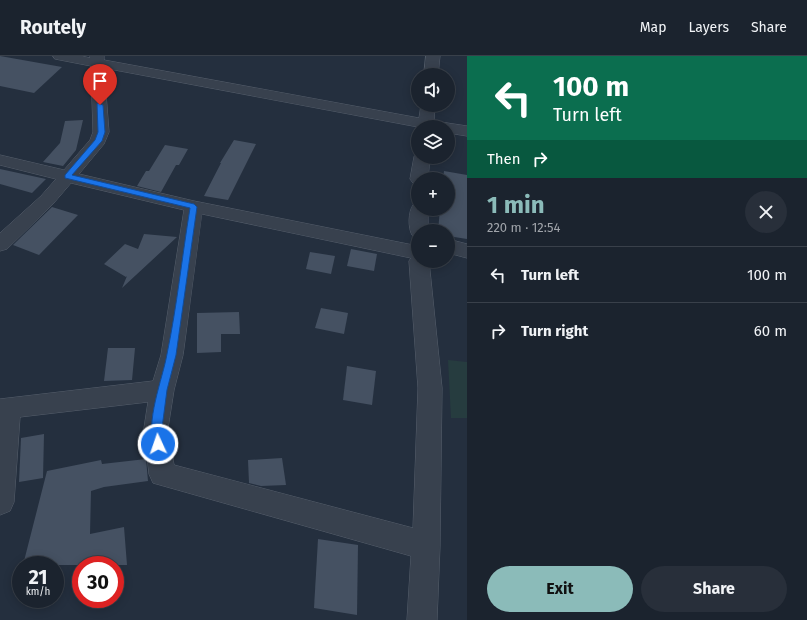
<!DOCTYPE html>
<html lang="en">
<head>
<meta charset="utf-8">
<style>
	body { margin:0; font-family:"Fira Sans",sans-serif; background:#282f3a; color:#f1f3f6; height:100vh; display:flex; flex-direction:column; font-size:15px; white-space:nowrap }
	* { box-sizing:border-box; margin:0 }
	p { font-size:13px; color:#a0a4aa }
	.icon { flex:none; width:22px; height:22px; fill:none; stroke:currentColor; stroke-width:2; stroke-linecap:round; stroke-linejoin:round }
	.map { position:relative; flex:1; overflow:hidden }
	.sheet { display:flex; flex-direction:column; background:#1b232e; width:340px }
	.sheet>* { flex:none }
	.banner { background:#0b6e4f; color:#fff; overflow:hidden }
	.fabs { position:absolute; left:411px; top:12px; display:grid; gap:8px }
	.fabs a { display:grid; place-items:center; width:44px; height:44px; border-radius:50%; background:#1b232e; box-shadow:0 2px 10px #0003,0 0 0 1px #39404a; font-size:20px }
	.speed { position:absolute; left:12px; top:500px; display:flex; gap:8px; font-size:20px; font-weight:700; text-align:center }
	.speed>* { display:grid; place-content:center; width:52px; height:52px; border-radius:50%; background:#1b232e; box-shadow:0 2px 10px #0003,0 0 0 1px #39404a; line-height:1 }
	.speed small { font-size:10px; font-weight:400 }
	.speed .limit { border:6px solid #d22; background:#fff; color:#111 }
	.pin { position:absolute; display:grid; place-items:center; width:34px; height:34px; color:#fff; margin:-41px -17px; border-radius:50% 50% 50% 0; rotate:-45deg; box-shadow:0 0 4px #0007 }
	.pin .icon { rotate:45deg }
	.me { position:absolute; width:44px; margin:-22px; rotate:357deg; stroke-linejoin:round; filter:drop-shadow(0 0 3px #0008) }
	.turn { display:flex; align-items:center; gap:14px; height:84px; padding:0 20px; font-size:18px }
	.turn .icon { width:52px; height:52px; stroke-width:2.5 }
	.turn b { display:block; font-size:28px; line-height:34px }
	.then { display:flex; align-items:center; height:38px; padding:0 20px; background:#0003; gap:8px; font-size:15px }
	.round { display:grid; place-items:center; flex:none; width:42px; height:42px; border-radius:21px; background:#282f3a }
	.head { display:flex; align-items:center; justify-content:space-between; height:68px; padding:0 20px }
	h1 { font-size:24px; font-weight:700; line-height:30px; color:#8bbbb9 }
	.primary-button { display:flex; gap:8px; margin-top:auto; padding:8px 20px }
	.primary-button a { flex:1; height:46px; border-radius:24px; background:#8bbbb9; color:#111; font-size:16px; font-weight:700; line-height:46px; text-align:center }
	.primary-button a+a { background:#282f3a; color:#f1f3f6 }
	ul { padding:0; list-style:none }
	li { display:flex; align-items:center; gap:12px; height:56px; padding:0 20px; border-top:1px solid #39404a }
	li div { flex:1 }
	li b { display:block; font-size:15px }
	li em { font-style:normal }
	header { display:flex; align-items:center; gap:24px; box-sizing:border-box; height:56px; padding:0 20px; background:#1b232e; border-bottom:1px solid #39404a }
	header strong { font-size:19px }
	nav { display:flex; gap:22px; margin-inline-start:auto; font-size:14px }
	main { display:flex; flex:1; min-height:0 }
	.map>svg:first-child { display:block }
	.green { fill:#263c3f }
	.building { fill:#455162 }
	.lines { fill:none; stroke-linecap:round; stroke-linejoin:round }
	.minor-casing { stroke:#565f6c; stroke-width:1 }
	.minor { fill:#38414e; fill-rule:evenodd }
	.route { fill:#1a73e8; stroke:#114b97 }
</style>
</head>
<body>
<header>
<strong>Routely</strong>
<nav><a>Map</a><a>Layers</a><a>Share</a></nav>
</header>
<main>
<div class="map">
<svg width="467" height="564" viewBox="0 0 467 564">
	<rect width="100%" height="100%" fill="#242f3e"/>
	<polygon class="green" points="448,304 467,306 467,362 451,362"/>
	<g class="building">
		<polygon points="0,0 62,11 34,37 0,30"/>
		<polygon points="83,64 76,94 63,110 43,106 60,87 65,65"/>
		<polygon points="234,84 256,88 228,144 204,140 221,107 220,107"/>
		<polygon points="165,89 188,93 179,109 176,109 161,136 137,130 146,115 149,115"/>
		<polygon points="0,113 46,123 32,137 0,128"/>
		<polygon points="444,115 467,119 467,183 448,180 448,175 438,175 440,153 448,153 448,123 443,123"/>
		<polygon points="52,151 78,159 39,199 13,189"/>
		<polygon points="144,178 177,181 122,232 127,220 126,221 104,208 125,188 138,193"/>
		<polygon points="351,193 377,198 374,215 347,210"/>
		<polygon points="310,196 335,200 331,218 306,213"/>
		<polygon points="321,252 348,257 344,278 315,272"/>
		<polygon points="239,256 240,278 221,278 221,296 197,297 197,257"/>
		<polygon points="108,292 135,292 132,324 104,325"/>
		<polygon points="347,310 376,315 372,349 343,344"/>
		<polygon points="44,378 43,422 19,426 21,382"/>
		<polygon points="282,402 286,429 261,430 249,427 248,404"/>
		<polygon points="146,403 148,425 104,431 91,435 90,478 124,471 127,509 23,509 47,415 101,404 102,408"/>
		<polygon points="318,483 358,489 357,559 314,552"/>
	</g>
	<g class="lines">
		<g class="minor-casing">
			<g id="minor">
				<path d="M53,0H82L90,2V0H104V4L419,62L421,49H435L434,65L467,70V80L448,77V71H418L104,12L109,76L104,88L79,118L194,145L418,190V205H429L442,332L440,490L437,564H407L411,500L153,427L149,418L144,372L148,346L20,361L14,446L10,455L0,459V343L153,325L161,299L184,154L71,127L53,148L7,193L0,195V177L41,140L56,123L0,109V99L64,114L90,84L93,76L91,10L55,3ZM202,158L411,202L409,205L418,332L413,472L174,409L168,372L174,334L183,299Z"/>
				<polygon points="426,0 440,0 438,19 424,19"/>
				<polygon points="418,97 418,101 430,101 428,123 418,123 418,128 413,127 410,123 414,101"/>
				<path d="M418,147V153H428V175H418V181L412,179C408,172 408,156 413,149Z"/>
				<polygon points="448,183 467,188 467,202 448,197"/>
			</g>
		</g>
		<use href="#minor" class="minor"/>
	</g>
	<path class="route" d="M97,47L103,49L105,76L102,85L72,119L194,148L197,151L176,299L167,334L162,372L163,388L162,391L158,392L155,391C144,368 163,322 167,298C177,250 182,201 190,152L65,122V119L95,84L98,76Z"/>
</svg>
<div class="fabs">
<a><svg class="icon" aria-label="sound" viewBox="0 0 24 24"><path d="M4 9h4l5-4v14l-5-4H4zM17 9q2 3 0 6"/></svg></a>
<a><svg class="icon" aria-label="layers" viewBox="0 0 24 24"><path d="M12 4l9 5-9 5-9-5zM3 14l9 5 9-5"/></svg></a>
<a>+</a>
<a>−</a>
</div>
<div class="speed"><div>21<small>km/h</small></div><div class="limit">30</div></div>
<div class="pin" style="left:100px;top:49px;background:#d93025"><svg class="icon" aria-label="arrive" viewBox="0 0 24 24"><path d="M6 21V4h12l-3 4 3 4H6"/></svg></div>
<svg class="me" style="left:158px;top:388px" viewBox="-20 -20 40 40"><circle r="17" fill="#1a73e8" stroke="#fff" stroke-width="3"/><path d="M0-11L8 9 0 5-8 9z" fill="#fff"/></svg>
</div>
<section class="sheet">
<div class="banner">
<div class="turn"><svg class="icon" aria-label="left" viewBox="0 0 24 24"><path d="M17 20v-9H6M10 6l-5 5 5 5"/></svg><div><b>100 m</b>Turn left</div></div>
<div class="then">Then<svg class="icon" aria-label="right" viewBox="0 0 24 24"><path d="M7 20v-9h11M14 6l5 5-5 5"/></svg></div>
</div>
<div class="head"><div><h1>1 min</h1><p>220 m · 12:54</p></div><a class="round"><svg class="icon" aria-label="close" viewBox="0 0 24 24"><path d="M6 6l12 12M18 6L6 18"/></svg></a></div>
<ul>
<li><svg class="icon" aria-label="left" viewBox="0 0 24 24"><path d="M17 20v-9H6M10 6l-5 5 5 5"/></svg><div><b>Turn left</b></div><em>100 m</em></li>
<li><svg class="icon" aria-label="right" viewBox="0 0 24 24"><path d="M7 20v-9h11M14 6l5 5-5 5"/></svg><div><b>Turn right</b></div><em>60 m</em></li>
</ul>
<div class="primary-button"><a>Exit</a><a>Share</a></div>
</section>
</main>
</body>
</html>
